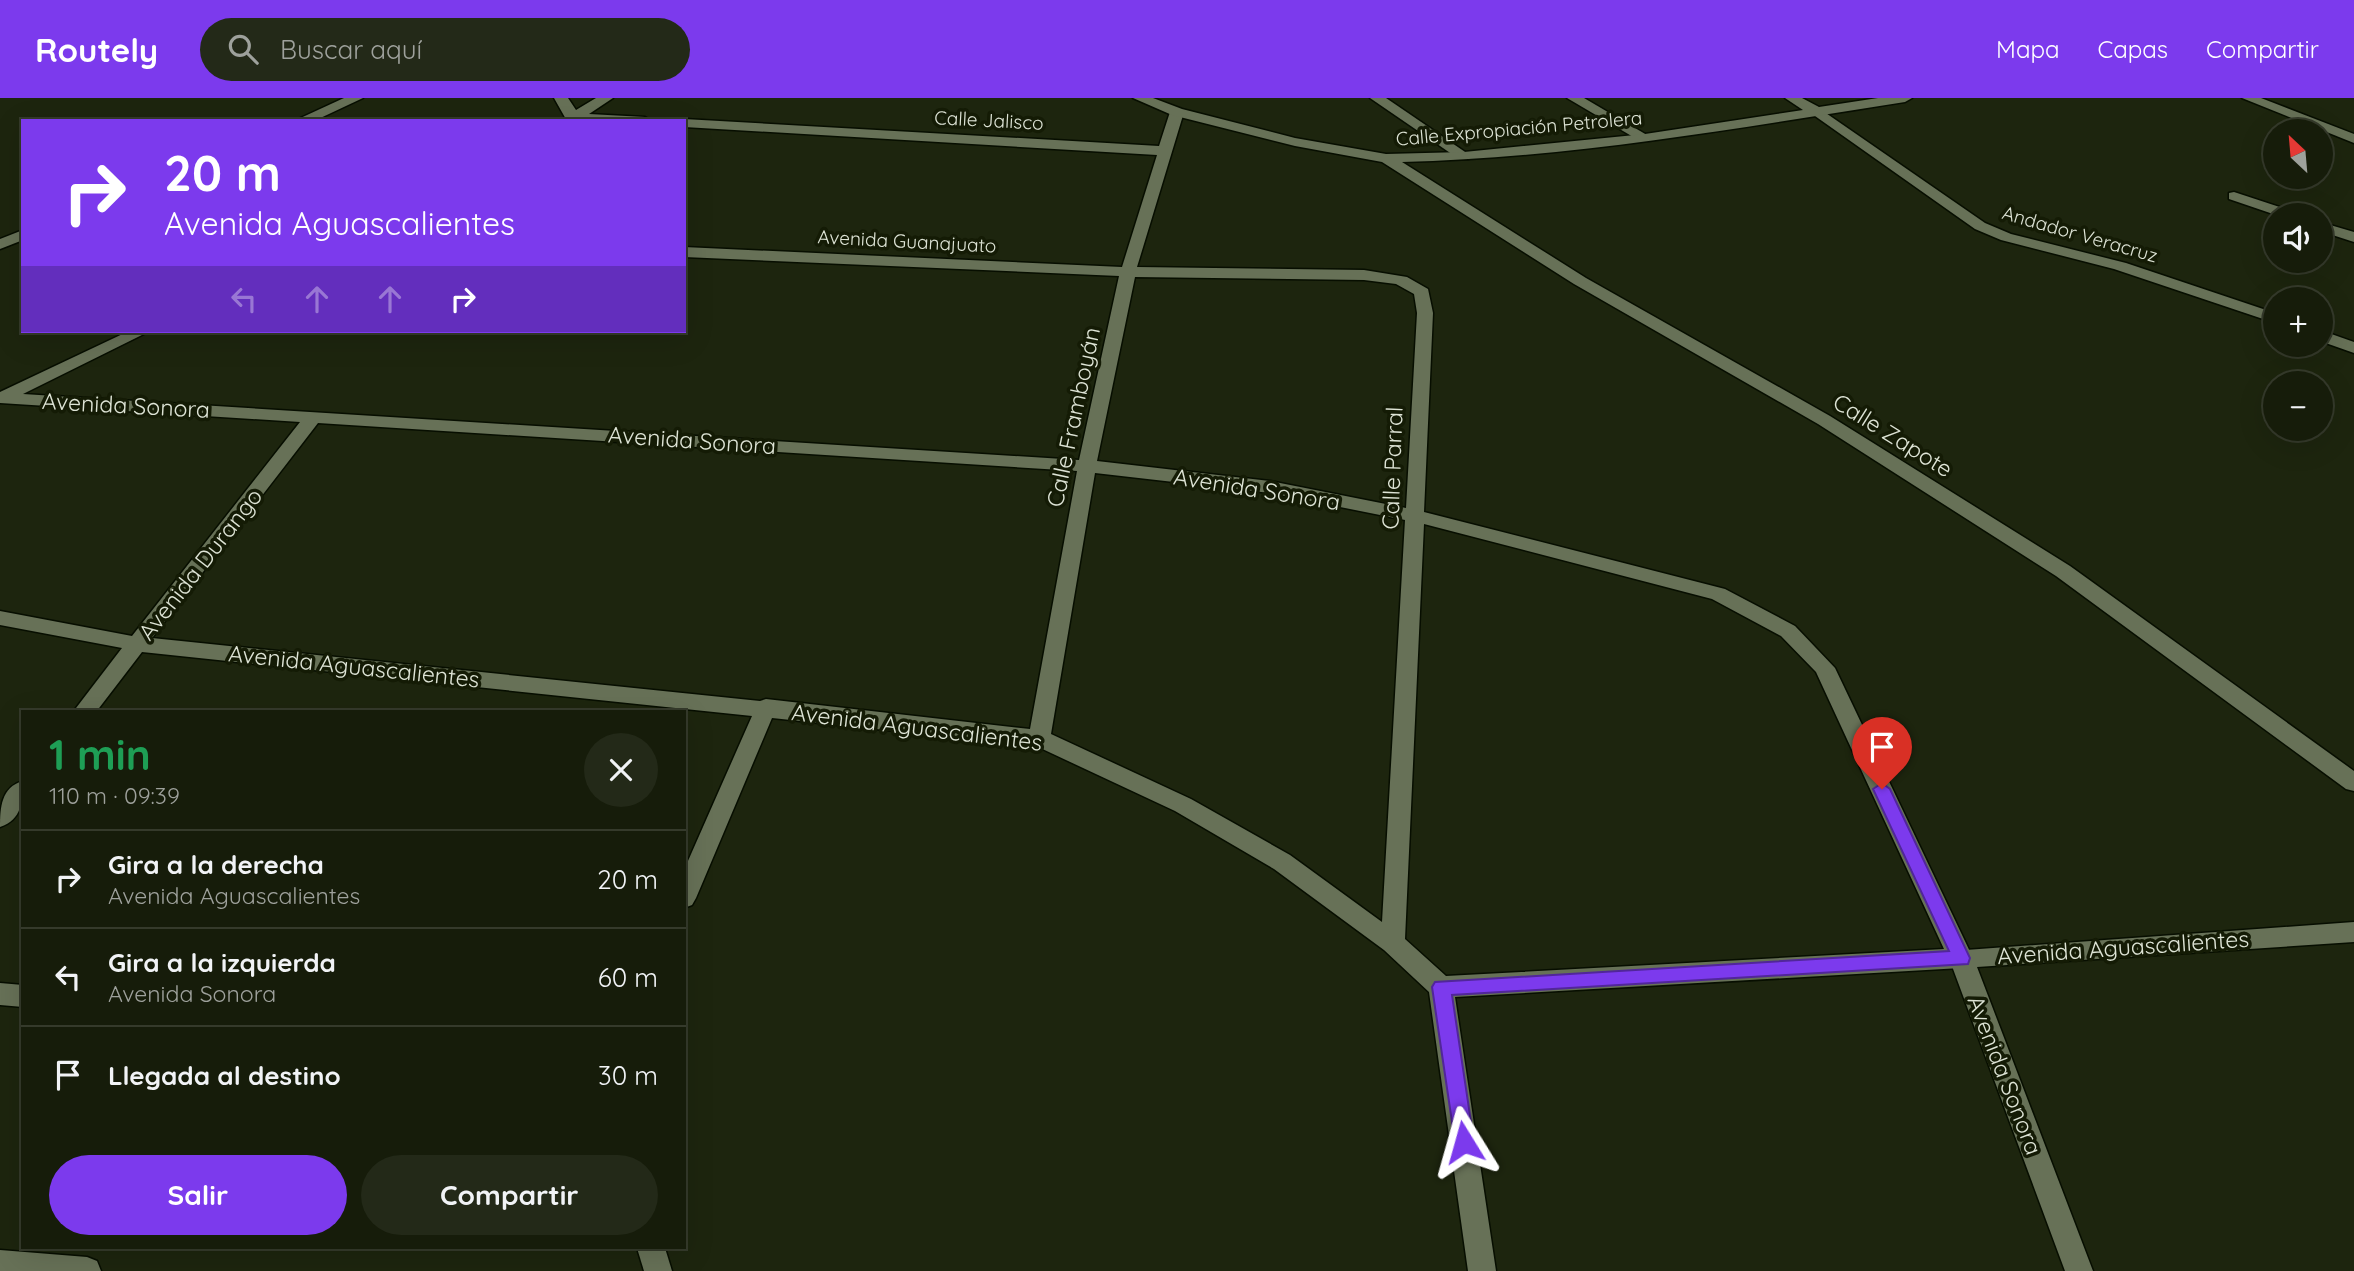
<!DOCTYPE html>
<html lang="es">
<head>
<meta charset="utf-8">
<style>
	body { margin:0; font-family:Quicksand,sans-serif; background:#232918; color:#f1f3f6; height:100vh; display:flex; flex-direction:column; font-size:26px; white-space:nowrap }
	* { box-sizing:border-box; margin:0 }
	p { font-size:23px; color:#9ea19c }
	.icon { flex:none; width:38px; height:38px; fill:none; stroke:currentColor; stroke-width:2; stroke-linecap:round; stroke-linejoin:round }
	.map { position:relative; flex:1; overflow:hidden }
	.drawer { position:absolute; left:21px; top:612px; width:665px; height:539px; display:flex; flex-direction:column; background:#161c0a; border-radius:0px; box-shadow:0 7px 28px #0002,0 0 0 2px #353a2b }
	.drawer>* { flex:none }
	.banner { position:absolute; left:21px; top:21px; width:665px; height:214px; border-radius:0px; box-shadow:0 7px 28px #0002,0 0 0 2px #353a2b; background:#7c3aed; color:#fff; overflow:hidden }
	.needle { width:46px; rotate:334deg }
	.fabs { position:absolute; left:2263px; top:21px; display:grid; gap:14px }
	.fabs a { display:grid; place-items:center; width:70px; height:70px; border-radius:50%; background:#161c0a; box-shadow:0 7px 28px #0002,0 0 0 2px #353a2b; font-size:35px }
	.pin { position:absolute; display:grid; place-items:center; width:60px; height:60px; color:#fff; margin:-72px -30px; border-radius:50% 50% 50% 0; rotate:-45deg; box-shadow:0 0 7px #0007 }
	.pin .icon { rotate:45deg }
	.me { position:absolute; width:77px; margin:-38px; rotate:352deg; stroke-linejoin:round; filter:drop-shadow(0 0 5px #0008) }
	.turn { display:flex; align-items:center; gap:24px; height:147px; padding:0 28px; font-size:32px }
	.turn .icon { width:91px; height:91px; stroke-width:2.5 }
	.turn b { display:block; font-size:49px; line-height:60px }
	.lanes { display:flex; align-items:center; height:66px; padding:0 28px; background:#0003; justify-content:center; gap:35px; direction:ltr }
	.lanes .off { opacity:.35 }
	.round { display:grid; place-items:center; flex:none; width:74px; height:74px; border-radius:37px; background:#232918 }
	.summary { display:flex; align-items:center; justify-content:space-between; height:119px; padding:0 28px }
	h1 { font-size:42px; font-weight:800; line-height:52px; color:#1e9e55 }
	.primary-button { display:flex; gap:14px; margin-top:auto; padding:14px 28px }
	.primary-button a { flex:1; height:80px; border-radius:42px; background:#7c3aed; color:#fff; font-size:28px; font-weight:800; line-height:80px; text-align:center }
	.primary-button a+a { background:#232918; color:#f1f3f6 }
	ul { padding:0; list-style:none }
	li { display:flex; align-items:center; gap:21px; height:98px; padding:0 28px; border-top:2px solid #353a2b }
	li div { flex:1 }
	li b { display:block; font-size:26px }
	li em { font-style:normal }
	header { display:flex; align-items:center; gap:42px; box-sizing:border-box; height:98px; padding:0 35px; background:#7c3aed; color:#fff }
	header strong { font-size:33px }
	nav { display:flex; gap:38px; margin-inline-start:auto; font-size:24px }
	.search { width:490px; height:63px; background:#232918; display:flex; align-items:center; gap:18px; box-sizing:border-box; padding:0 24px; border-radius:38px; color:#9ea19c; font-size:26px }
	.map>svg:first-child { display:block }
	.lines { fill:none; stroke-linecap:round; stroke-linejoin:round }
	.service-casing { stroke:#070e00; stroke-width:3 }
	.minor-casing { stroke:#070e00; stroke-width:3 }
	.tertiary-casing { stroke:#070e00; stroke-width:3 }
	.secondary-casing { stroke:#070e00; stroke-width:3 }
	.service { fill:#677157; fill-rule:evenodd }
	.minor { fill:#677157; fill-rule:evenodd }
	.tertiary { fill:#677157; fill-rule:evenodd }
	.secondary { fill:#677157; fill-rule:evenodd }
	.route { fill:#7c3aed; stroke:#51269a; stroke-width:2 }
	.labels { text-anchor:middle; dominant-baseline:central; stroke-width:7; stroke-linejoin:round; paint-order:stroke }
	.far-street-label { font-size:19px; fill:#dee4d6; stroke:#141b05 }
	.street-label { font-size:23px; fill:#dee4d6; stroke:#141b05 }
</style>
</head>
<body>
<header>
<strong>Routely</strong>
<div class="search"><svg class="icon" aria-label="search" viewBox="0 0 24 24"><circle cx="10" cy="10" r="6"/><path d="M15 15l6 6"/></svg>Buscar aquí</div>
<nav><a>Mapa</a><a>Capas</a><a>Compartir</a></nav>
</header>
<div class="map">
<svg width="2354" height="1173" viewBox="0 0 2354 1173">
	<rect width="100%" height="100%" fill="#1d250e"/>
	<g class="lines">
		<g class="service-casing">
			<polygon id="service" points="637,1150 665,1150 672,1173 644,1173"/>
		</g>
		<g class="minor-casing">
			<g id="minor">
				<polygon points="554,0 568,0 576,12 596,0 613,0 589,16 645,19 652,23 567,23"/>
				<polygon points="1370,0 1386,0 1471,58 1469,61 1459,61"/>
				<polygon points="1567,0 1584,0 1652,40 1640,43"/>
				<polygon points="2242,0 2261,0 2354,36 2354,45"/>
				<path d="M1177,10L1184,14L1137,169L1364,172L1407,179L1428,191L1433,215L1424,414L1725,491L1795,528L1835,570L1973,860L1970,867L1961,870L1455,899L1496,1173H1468L1429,894L1384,852L1274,771L1175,713L1036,648L772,620L696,800L692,807L684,810V772L752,618L142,554L96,614H73L122,550L0,527V513L132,538L300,324L0,305V294L129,233H150L23,296L1079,362L1119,178L684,159V149L1122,169L1157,57L684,29V23H679L684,21L1159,48L1170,14ZM1135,179L1364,182L1396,186L1414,196L1417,215L1406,410L1270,383L1097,363ZM318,325L1077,373L1030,631L766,601L760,603L152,540ZM1095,375L1270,395L1405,422L1382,824L1290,757L1191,701L1051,636ZM1424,426L1712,501L1781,538L1816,574L1944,851L1446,878L1405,841Z"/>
				<polygon points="1820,11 1985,125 2011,136 2126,165 2275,215 2275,225 2114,171 2001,142 1975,131 1815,18 1813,15"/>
				<polygon points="2234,94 2295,114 2298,117 2276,117 2229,101 2229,95"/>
				<polygon points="2320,124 2354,134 2354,144 2320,133"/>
				<polygon points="2320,232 2354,244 2354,255 2320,243"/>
				<path d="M23,683C23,702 22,722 0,729C0,710 1,689 23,683Z"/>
				<polygon points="0,885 23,887 23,909 0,907"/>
				<polygon points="0,1152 87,1159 97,1163 101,1173 0,1173"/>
			</g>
		</g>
		<g class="tertiary-casing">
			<g id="tertiary">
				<path d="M1133,0H1153L1182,11L1295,40L1386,56L1464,54L1645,36L1803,12L1785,0H1802L1819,9L1878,0H1912L1905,4C1739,30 1571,60 1402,64L1586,180L1830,318L2070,468L2354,673V693L2346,691L2056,478L1818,326L1574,186L1382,64L1295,48L1172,17Z"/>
				<polygon points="2354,824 2354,844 1977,869 2093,1173 2065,1173 1949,860 1952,853"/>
			</g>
		</g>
		<g class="secondary-casing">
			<g id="secondary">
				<polygon points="344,0 363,0 314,23 294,23"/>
				<polygon points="23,132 23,142 0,151 0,141"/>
			</g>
		</g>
		<use href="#service" class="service"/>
		<use href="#minor" class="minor"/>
		<use href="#tertiary" class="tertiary"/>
		<use href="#secondary" class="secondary"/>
	</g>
	<polygon class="route" points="1882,685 1890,691 1970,860 1968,866 1452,897 1474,1044 1471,1051 1464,1053 1456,1051 1432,889 1435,884 1949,853 1873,691"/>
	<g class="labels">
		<g class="far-street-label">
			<text transform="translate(989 22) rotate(3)">Calle Jalisco</text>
			<text transform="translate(1519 30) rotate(-5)">Calle Expropiación Petrolera</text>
			<text transform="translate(2080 136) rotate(16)">Andador Veracruz</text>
			<text transform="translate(907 143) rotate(3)">Avenida Guanajuato</text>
		</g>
		<g class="street-label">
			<text transform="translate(126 307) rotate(3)">Avenida Sonora</text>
			<text transform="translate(1073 319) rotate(-78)">Calle Framboyán</text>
			<text transform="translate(1893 337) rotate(32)">Calle Zapote</text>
			<text transform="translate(692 342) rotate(4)">Avenida Sonora</text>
			<text transform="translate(1392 370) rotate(-88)">Calle Parral</text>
			<text transform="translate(1257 391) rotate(9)">Avenida Sonora</text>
			<text transform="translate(200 466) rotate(-52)">Avenida Durango</text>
			<text transform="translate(354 568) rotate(6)">Avenida Aguascalientes</text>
			<text transform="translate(917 629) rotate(7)">Avenida Aguascalientes</text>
			<text transform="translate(2123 849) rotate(-4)">Avenida Aguascalientes</text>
			<text transform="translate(2005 977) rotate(69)">Avenida Sonora</text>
		</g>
	</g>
</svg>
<div class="fabs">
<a><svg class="needle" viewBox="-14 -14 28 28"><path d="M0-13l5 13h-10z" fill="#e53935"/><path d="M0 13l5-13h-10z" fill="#9ea19c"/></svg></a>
<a><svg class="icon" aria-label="sound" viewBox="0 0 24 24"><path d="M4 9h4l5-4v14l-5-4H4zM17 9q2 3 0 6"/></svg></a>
<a>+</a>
<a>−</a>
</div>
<div class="pin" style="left:1882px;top:691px;background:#d93025"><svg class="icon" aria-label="arrive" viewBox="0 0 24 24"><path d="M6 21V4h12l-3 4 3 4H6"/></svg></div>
<svg class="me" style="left:1464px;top:1044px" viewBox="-20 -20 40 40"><path d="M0-17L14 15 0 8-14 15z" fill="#7c3aed" stroke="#fff" stroke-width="4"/></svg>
<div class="banner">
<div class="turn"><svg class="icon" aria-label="right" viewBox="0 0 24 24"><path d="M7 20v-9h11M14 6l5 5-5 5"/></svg><div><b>20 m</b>Avenida Aguascalientes</div></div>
<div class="lanes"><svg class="icon off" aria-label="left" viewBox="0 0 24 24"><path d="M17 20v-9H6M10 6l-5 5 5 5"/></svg><svg class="icon off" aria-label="ahead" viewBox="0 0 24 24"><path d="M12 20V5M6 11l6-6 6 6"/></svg><svg class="icon off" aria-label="ahead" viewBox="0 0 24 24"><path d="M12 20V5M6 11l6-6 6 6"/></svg><svg class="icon" aria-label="right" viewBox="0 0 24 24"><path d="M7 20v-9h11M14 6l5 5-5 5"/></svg></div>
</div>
<section class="drawer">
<div class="summary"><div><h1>1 min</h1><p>110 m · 09:39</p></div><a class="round"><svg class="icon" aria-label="close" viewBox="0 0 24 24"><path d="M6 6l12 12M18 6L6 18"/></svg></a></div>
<ul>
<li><svg class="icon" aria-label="right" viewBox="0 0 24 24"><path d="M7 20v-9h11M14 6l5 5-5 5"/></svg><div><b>Gira a la derecha</b><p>Avenida Aguascalientes</p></div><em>20 m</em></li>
<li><svg class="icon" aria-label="left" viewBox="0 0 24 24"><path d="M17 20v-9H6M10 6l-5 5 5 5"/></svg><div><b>Gira a la izquierda</b><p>Avenida Sonora</p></div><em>60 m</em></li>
<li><svg class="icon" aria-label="arrive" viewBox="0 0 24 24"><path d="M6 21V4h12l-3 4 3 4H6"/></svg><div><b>Llegada al destino</b></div><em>30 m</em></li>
</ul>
<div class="primary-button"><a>Salir</a><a>Compartir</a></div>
</section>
</div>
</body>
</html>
